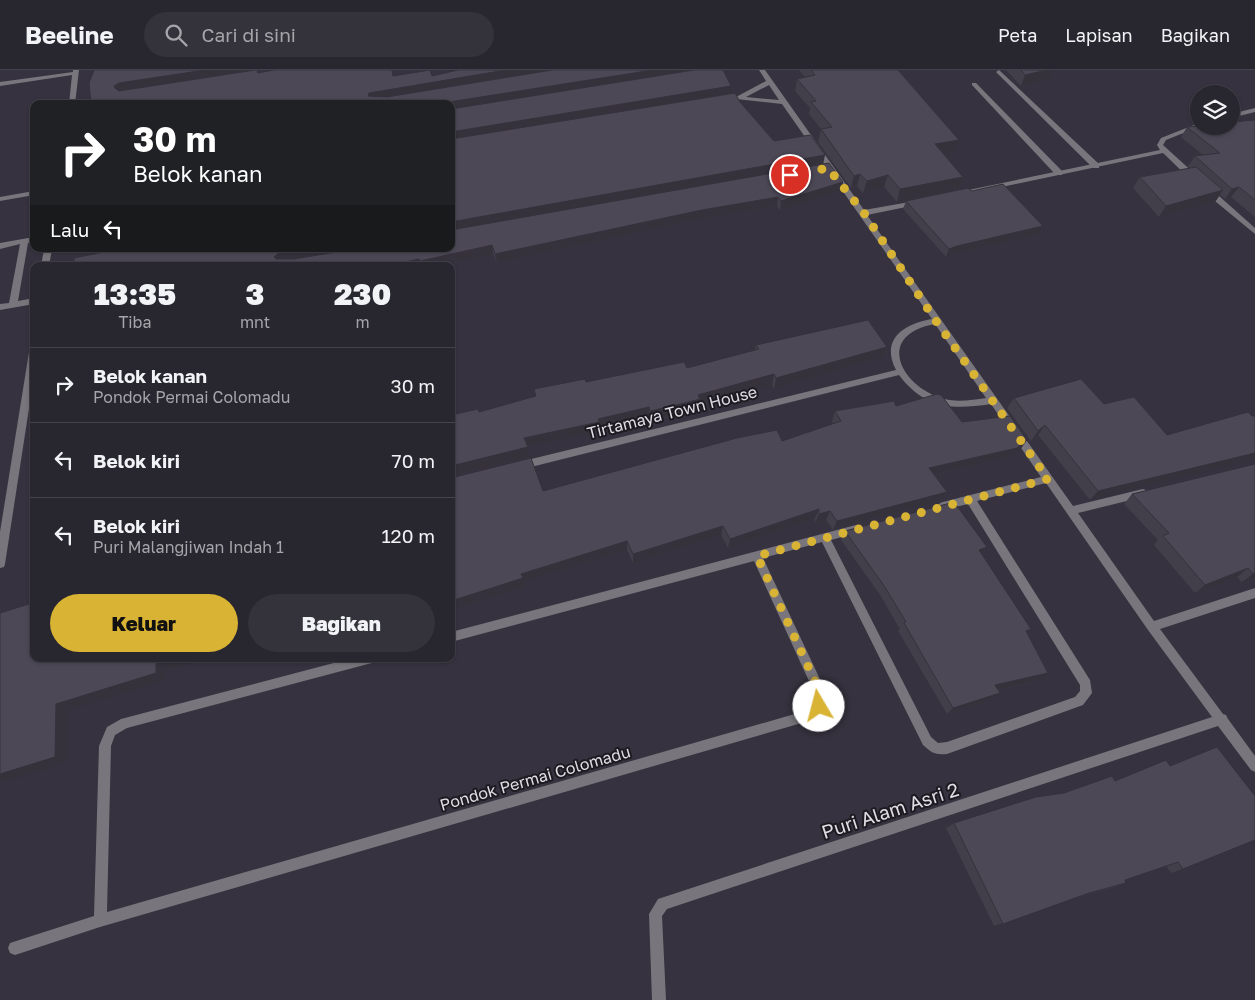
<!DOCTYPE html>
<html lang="id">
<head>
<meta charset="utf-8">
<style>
	body { margin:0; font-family:"Golos Text",sans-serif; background:#34323b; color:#f1f3f6; height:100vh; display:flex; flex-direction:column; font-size:19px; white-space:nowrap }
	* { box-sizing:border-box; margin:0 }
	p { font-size:16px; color:#a5a5aa }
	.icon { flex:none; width:28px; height:28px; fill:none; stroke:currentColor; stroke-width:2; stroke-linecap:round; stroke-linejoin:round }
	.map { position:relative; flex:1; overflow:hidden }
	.side { position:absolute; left:30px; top:192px; width:425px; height:400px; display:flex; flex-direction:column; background:#28262f; border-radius:10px; box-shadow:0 1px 4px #0004,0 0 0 1px #44434b }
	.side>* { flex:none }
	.top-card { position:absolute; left:30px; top:30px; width:425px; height:152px; border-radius:10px; box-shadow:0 1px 4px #0004,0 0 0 1px #44434b; background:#202124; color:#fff; overflow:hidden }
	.tools { position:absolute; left:1190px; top:15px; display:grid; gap:10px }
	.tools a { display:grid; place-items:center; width:50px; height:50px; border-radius:50%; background:#28262f; box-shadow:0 1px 4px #0004,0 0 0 1px #44434b; font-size:25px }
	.pin { position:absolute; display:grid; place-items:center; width:42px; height:42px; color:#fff; margin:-21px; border:2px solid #fff; border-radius:50%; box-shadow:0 1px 5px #0007 }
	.me { position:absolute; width:55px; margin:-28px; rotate:352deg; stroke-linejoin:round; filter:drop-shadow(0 0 4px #0008) }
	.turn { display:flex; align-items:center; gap:18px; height:105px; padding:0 20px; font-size:22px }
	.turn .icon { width:65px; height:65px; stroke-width:2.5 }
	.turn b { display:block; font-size:35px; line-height:42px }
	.then { display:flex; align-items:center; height:48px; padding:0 20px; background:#0003; gap:10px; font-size:19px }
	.eta { display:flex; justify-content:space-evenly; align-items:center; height:85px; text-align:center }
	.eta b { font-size:30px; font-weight:800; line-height:35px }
	.primary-button { display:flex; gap:10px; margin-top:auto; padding:10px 20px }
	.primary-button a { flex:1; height:58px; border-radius:30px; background:#d9b334; color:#111; font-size:20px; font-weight:800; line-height:58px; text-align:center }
	.primary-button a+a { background:#34323b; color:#f1f3f6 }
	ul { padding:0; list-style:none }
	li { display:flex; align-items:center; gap:15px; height:75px; padding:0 20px; border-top:1px solid #44434b }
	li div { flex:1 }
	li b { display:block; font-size:19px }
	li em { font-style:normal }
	header { display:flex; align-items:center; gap:30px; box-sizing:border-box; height:70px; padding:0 25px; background:#28262f; border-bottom:1px solid #44434b }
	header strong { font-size:24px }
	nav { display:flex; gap:28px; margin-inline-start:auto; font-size:18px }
	.search { width:350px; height:45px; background:#34323b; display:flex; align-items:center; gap:12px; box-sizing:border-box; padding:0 18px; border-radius:28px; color:#a5a5aa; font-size:19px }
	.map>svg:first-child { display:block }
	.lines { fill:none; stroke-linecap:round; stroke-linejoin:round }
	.service { fill:#78767c; fill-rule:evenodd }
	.minor { fill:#78767c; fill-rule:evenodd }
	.wall { fill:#423e4a }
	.shaded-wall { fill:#36323c }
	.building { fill:#4d4856; stroke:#36323c }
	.route { stroke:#d9b334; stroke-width:9; stroke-dasharray:0 16.2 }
	.labels { text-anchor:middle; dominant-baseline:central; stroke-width:4; stroke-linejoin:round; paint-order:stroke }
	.street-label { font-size:16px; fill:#e0dde5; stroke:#1d1b21 }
	.near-street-label { font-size:19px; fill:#e0dde5; stroke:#1d1b21 }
</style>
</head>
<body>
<header>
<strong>Beeline</strong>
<div class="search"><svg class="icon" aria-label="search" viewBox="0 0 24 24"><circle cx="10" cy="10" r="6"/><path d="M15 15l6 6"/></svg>Cari di sini</div>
<nav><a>Peta</a><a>Lapisan</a><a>Bagikan</a></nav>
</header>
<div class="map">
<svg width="1255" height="930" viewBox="0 0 1255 930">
	<rect width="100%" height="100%" fill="#36323f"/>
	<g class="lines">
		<g class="service">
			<polygon points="999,0 1099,94 1099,98 1093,98 997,3 996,2"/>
			<polygon points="972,13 976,13 1062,101 1062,105 1056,105 972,15"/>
		</g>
		<g class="minor">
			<polygon points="73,0 79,0 75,34 69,34 72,5 0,16 0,12 73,2"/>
			<path d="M759,0H765L864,140L921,130V134L867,145L1073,436L1143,419L1146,420L1148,423L1146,426L1143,427L1078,443L1154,551L1255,518V528L1160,559L1223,644L1226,645L1228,649L1255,686V702L1251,700L1218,656L667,839L662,846L666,930H652L649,844L658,829L1212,647L1148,560L1046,413L977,431L1090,610L1092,623L1083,635L947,684C935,685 932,683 923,675L822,472L763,488L826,622L823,640L812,650L100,857L15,885L10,883L8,878L10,873L94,846L99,676L107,657L121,649L349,589H373L372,593L368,594L127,658L115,665L111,676L107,842L805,641L814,633V622L754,491L451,572V562L856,455L860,456L861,459L860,462L831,470L931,667L938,673L947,672L1075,627L1080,621V615L968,434L943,440L940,439L938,436L940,433L943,432L1041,407L991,334C951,340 925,339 899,305L519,400L516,399L514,396L516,393L519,392L896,300C880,269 904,254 932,249L782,34L736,29V27L766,11ZM769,15L779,30L746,27ZM935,254L986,328C972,330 955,333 941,328C900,315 875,265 935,254Z"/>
			<polygon points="1255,38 1255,42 1231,48 1231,44"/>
			<polygon points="1199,53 1199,56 1201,56 1166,70 1163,75 1196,105 1196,109 1190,109 1163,83 959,126 955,124 959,122 1160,80 1157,75 1161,68"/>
			<polygon points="1204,118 1210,118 1255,158 1255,164 1204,122"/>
			<polygon points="34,121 34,125 0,131 0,127"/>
			<polygon points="34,167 34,172 28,173 18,231 34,228 34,234 0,240 0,234 9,233 20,174 0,179 0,173"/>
			<polygon points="44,179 52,179 49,196 41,196"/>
			<polygon points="34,273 34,306 5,494 4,497 0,498 0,462 30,276"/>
		</g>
	</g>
	<g class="wall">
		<polygon points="94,0 259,0 259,1 258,2 258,3 274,0 392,0 393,6 432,6 730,24 740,32 774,71 823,94 843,112 841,121 780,141 777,136 701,149 497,193 493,184 439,196 74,196 451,179"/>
		<polygon points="799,0 898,0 959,70 954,82 943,84 963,107 958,119 897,132 884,117 863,123 857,116 851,118 818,72 821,59 809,44 810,38 795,21 797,9 805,7"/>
		<polygon points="1006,0 1053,0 1049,10 1021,16"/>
		<polygon points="1255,50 1255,147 1231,127 1225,129 1220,125 1215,132 1159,147 1133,118 1140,107 1190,98 1188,96 1195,86 1203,85 1181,67 1187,57"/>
		<polygon points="972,121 1043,156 1038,165 954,184 946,187 903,139 906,131"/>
		<polygon points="756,275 887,277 883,287 774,319 772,315 700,334 699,339 684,343 650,351 649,348 600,359 600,362 528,377 529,387 451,406 451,345 479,342 535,326 534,319 687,298 755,280"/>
		<polygon points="1014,328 1104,334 1167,365 1252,346 1090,430 1038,365 1031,371 1007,338"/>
		<polygon points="896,336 962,352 1020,380 1010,387 934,405 947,422 941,431 833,460 826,450 815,453 815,448 728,478 721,465 633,493 627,480 524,512 525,517 451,540 451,408 543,421 782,371 833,354 832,351 835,341"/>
		<polygon points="1255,394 1255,507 1242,512 1237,507 1195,523 1154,475 1158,470 1124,434 1132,424"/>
		<polygon points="845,461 987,477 982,484 1027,563 1040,610 998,620 992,630 947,644 898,561 900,559 880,525 841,470"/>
		<polygon points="1170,696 1183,799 1171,803 1166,796 1125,810 1115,817 1085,825 994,856 946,758 954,753 1064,723"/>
	</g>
	<g class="shaded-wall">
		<polygon points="205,0 259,0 259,1 258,2 261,9 119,25 114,16 119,13"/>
		<polygon points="506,0 562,0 371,34 368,26 369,23"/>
		<polygon points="653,0 710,0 451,41 451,34 448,34 449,32"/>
		<polygon points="1047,0 1053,0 1049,10 1021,16 1025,5"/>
		<polygon points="731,16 730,25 451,71 451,62"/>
		<polygon points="959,70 954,82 930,87 935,74"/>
		<polygon points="825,85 823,95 451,161 451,152"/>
		<polygon points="860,104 857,116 851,118 854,106"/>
		<polygon points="888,105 884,117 863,123 867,111"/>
		<polygon points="963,107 958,119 897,132 900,119"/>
		<polygon points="843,112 841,121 780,141 781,131"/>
		<polygon points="1239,117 1231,127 1225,129 1232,119"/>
		<polygon points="1223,120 1215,132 1159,147 1166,136"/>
		<polygon points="778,127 777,136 701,149 497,193 495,184 702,140"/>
		<polygon points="1043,156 1038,165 954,184 946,187 949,179 957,176"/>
		<polygon points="492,175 493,184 439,196 421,196 420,191"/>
		<polygon points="300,179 358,179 278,196 274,187 280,182"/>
		<polygon points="419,189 421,196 385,196"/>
		<polygon points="887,277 883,287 774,319 776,308"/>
		<polygon points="774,304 772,315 700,334 699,339 650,351 650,341 698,325"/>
		<polygon points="649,337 649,348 600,359 600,362 528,377 529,387 451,406 451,396 524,368 598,349"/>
		<polygon points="1045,355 1038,365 1031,371 1038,361"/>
		<polygon points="1027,370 1020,380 1010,387 924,407 929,398"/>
		<polygon points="1255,383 1255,390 1090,430 1098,421"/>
		<polygon points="947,422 941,431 833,460 837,451"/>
		<polygon points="819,439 815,448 728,478 730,469"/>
		<polygon points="830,441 826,450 815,453 819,444"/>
		<polygon points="723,456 721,465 633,493 633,484"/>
		<polygon points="627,471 627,480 524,512 525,517 451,540 451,531 521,504"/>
		<polygon points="987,477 980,486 979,480"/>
		<polygon points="1248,498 1237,507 1195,523 1205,515"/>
		<polygon points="1255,503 1255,507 1242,512 1253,504"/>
		<polygon points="171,589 202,589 165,601 166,610 68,640 67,692 5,712 0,710 0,704 56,634 156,594"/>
		<polygon points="1048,603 1040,610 988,622 995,615"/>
		<polygon points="1000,623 992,630 947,644 953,638"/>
	</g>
	<g class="building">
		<polygon points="94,0 205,0 119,13 114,16 115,18 119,21 255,0 257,0 258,3 274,0 392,0 393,6 430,0 432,6 458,0 506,0 369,23 368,26 387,27 552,0 653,0 449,32 448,34 91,34 89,13"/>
		<polygon points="694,0 723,0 731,16 451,62 451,39"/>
		<polygon points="811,0 898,0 959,70 935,74 963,107 900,119 888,105 867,111 860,104 854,106 821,59 832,57 811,32 816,31 797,9 815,5"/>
		<polygon points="1021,0 1047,0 1025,5"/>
		<polygon points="735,23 740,32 774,71 810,65 825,85 451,152 451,69"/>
		<polygon points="1255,50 1255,130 1239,117 1232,119 1195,86 1220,83 1187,57 1199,56 1231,56 1231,52"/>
		<polygon points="829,93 843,112 781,131 778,127 702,140 495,184 492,175 420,191 419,189 385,196 74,196 74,188 119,179 300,179 280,182 274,187 276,189 294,189 354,179 451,179 451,160"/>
		<polygon points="1196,97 1223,120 1166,136 1140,107"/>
		<polygon points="1003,114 1043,156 957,176 949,179 906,131 968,118 972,121"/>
		<polygon points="868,250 887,277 776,308 774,304 698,325 700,329 685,333 650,341 649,337 598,349 599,352 524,368 528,377 451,396 451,345 478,339 479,342 536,326 534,319 585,309 586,312 684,292 687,298 759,279 756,275"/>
		<polygon points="1081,309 1104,334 1134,327 1167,365 1248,342 1252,346 1255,346 1255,383 1098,421 1045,355 1038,361 1014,328"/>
		<polygon points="937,324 941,325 962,352 1010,346 1027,370 1017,378 929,398 947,422 837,451 830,441 819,444 819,439 730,469 723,456 633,484 627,471 521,504 523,508 451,531 451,408 531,388 543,421 737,368 777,360 782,371 841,351 835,341 894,331 896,336"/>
		<polygon points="1255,394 1255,503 1253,504 1248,498 1205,515 1163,466 1169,463 1132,424"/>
		<polygon points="954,432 987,477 979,480 1031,559 1026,561 1048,603 995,615 1000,623 953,638 904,553 906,552 885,517 845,461"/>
		<polygon points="34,489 34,589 171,589 156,594 156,603 56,634 55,687 0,704 0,543 29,534"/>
		<polygon points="1217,677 1255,726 1255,770 1183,799 1178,792 1125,810 1126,813 1089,823 1003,854 954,753 1036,727 1064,723 1112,706 1115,711 1166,690 1170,696"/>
	</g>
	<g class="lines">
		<polyline class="route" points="790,105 828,98 864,143 936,251 1048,409 757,486 820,622 819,636"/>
	</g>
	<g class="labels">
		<g class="street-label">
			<text transform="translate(672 342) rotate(-14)">Tirtamaya Town House</text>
			<text transform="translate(535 708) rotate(-16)">Pondok Permai Colomadu</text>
		</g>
		<g class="near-street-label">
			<text transform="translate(890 740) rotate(-18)">Puri Alam Asri 2</text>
		</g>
	</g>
</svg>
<div class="tools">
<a><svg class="icon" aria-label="layers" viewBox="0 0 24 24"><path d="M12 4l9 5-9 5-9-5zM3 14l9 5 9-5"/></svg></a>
</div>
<div class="pin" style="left:790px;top:105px;background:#d93025"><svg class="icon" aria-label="arrive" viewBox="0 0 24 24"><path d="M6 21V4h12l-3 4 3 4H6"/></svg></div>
<svg class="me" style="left:819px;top:636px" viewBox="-20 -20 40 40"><circle r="19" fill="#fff"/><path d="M0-13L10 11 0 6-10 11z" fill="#d9b334"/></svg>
<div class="top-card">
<div class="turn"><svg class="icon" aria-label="right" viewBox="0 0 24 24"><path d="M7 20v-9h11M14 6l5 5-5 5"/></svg><div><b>30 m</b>Belok kanan</div></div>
<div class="then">Lalu<svg class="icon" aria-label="left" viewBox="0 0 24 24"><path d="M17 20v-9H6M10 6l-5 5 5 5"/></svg></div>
</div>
<section class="side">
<div class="eta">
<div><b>13:35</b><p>Tiba</p></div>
<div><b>3</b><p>mnt</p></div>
<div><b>230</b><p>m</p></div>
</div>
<ul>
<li><svg class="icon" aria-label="right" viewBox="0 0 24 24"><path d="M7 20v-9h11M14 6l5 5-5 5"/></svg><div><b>Belok kanan</b><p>Pondok Permai Colomadu</p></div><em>30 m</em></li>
<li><svg class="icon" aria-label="left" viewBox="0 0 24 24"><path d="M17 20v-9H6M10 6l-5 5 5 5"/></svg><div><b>Belok kiri</b></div><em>70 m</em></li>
<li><svg class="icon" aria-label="left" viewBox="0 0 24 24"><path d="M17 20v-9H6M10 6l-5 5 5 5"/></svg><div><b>Belok kiri</b><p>Puri Malangjiwan Indah 1</p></div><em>120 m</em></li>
</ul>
<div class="primary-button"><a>Keluar</a><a>Bagikan</a></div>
</section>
</div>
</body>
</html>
